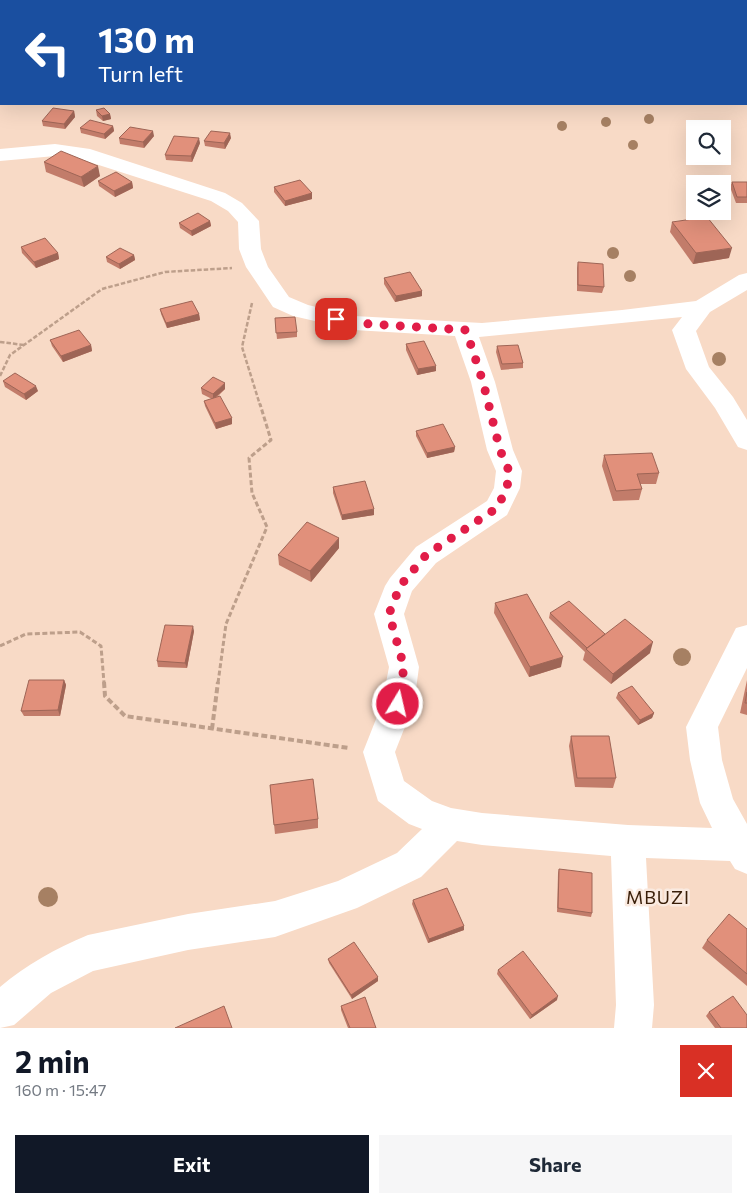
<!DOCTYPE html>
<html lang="en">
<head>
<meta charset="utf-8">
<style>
	body { margin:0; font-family:Commissioner,sans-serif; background:#f6f6f7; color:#1f2937; height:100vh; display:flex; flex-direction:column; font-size:19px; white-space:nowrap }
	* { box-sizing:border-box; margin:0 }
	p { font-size:16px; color:#747a83 }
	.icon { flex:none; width:28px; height:28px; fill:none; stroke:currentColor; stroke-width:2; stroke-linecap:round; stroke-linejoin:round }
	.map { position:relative; height:1028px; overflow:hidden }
	.details { display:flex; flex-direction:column; background:#fff; flex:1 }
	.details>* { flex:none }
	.top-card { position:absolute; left:0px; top:0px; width:748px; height:105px; box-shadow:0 5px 20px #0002; background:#1a4fa0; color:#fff; overflow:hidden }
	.controls { position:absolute; left:686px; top:120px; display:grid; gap:10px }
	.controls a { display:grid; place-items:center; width:45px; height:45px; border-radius:0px; background:#fff; box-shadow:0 5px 20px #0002; font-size:25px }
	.pin { position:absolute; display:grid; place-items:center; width:42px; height:42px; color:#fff; margin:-21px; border-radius:10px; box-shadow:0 2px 8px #0006 }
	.me { position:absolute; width:55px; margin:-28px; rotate:9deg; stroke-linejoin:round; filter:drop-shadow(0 0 4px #0008) }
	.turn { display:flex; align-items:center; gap:18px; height:105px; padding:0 15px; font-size:22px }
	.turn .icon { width:65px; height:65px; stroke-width:2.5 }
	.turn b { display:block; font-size:35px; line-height:42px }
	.round { display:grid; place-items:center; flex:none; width:52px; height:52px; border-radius:0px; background:#f6f6f7 }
	.overview { display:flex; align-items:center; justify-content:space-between; height:85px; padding:0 15px }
	h1 { font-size:30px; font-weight:700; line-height:38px; color:#111827 }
	.button { display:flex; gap:10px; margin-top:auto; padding:10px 15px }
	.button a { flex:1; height:58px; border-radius:0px; background:#111827; color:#fff; font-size:20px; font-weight:700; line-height:58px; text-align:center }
	.button a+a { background:#f6f6f7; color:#1f2937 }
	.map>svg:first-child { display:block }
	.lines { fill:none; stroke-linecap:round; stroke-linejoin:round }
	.path-far2 { stroke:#bd9f8b; stroke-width:2.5; stroke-dasharray:4.5 2; stroke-linecap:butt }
	.path-far1 { stroke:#bd9f8b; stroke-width:3; stroke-dasharray:5 2.5; stroke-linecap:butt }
	.path { stroke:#bd9f8b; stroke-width:4; stroke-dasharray:6 3; stroke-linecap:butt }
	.minor { fill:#fff; fill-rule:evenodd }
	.tree { fill:#a68063 }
	.wall { fill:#c27c6a }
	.shaded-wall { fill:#9e6556 }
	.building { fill:#e1907b; stroke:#9e6556 }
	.route { stroke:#e11d48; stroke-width:9; stroke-dasharray:0 16.2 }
	.labels { text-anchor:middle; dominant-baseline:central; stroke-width:5; stroke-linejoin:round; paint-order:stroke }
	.near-quarter-label { font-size:18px; letter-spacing:1px; fill:#391e08; stroke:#faeae0 }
</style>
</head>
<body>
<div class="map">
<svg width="747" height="1028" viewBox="0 0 747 1028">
	<rect width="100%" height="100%" fill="#f8dac6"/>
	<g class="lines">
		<g class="path-far2">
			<polyline points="252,303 242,347 260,405"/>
			<polyline points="0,342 24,345"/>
			<polyline points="0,376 10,355 102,289 165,272 232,268"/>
		</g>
		<g class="path-far1">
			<polyline points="0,646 26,634 80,632 101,646 104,683"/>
			<polyline points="218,683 226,624 267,527 252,493 249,458 271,440 260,404"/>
		</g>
		<g class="path">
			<polyline points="104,682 105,696 125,716 349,748"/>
			<polyline points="212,729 218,682"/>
		</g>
		<path class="minor" d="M55,144L90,149L225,193L242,203L259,221L261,249L268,267L289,297L308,305L354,316L482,323L622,310L696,301L739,275L747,273V290L710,312L696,331L709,367L733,397L747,420V450L738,447L715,408L686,369L672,330L682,317L479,337L495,382L513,450L522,471L520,488L507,515L436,563L412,591L404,614L419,667L414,704L395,752L404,781L432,801L451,808L482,813L628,825L712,828L700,803L690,760L686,727L736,628L747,625V668L718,727L722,760L733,799L747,824V874L735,869L730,861L646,858L654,1005L652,1028H614L616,1005L611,856L482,845L457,841L421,877L357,908L275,937L188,950L93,971L51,993L14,1025L0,1028V987C27,964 55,949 88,935L188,914L275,901L338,881L397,853L422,829L409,824L378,801L363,752L382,704L389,667L374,614L385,586L390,578L416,547L487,501L494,488L496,471L487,450L471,382L455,336L354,330L293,316L273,307L246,267L239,249L238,222L228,211L211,201L80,159L55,156L0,161V149Z"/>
	</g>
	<g class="tree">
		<circle cx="649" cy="119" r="5"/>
		<circle cx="606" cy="122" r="5"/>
		<circle cx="562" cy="126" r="5"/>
		<circle cx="633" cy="145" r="5"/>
		<circle cx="613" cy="253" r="6"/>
		<circle cx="630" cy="276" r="6"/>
		<circle cx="719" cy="359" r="7"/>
		<circle cx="682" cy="657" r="9"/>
		<circle cx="48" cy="897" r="10"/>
	</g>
	<g class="wall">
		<polygon points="96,110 110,114 111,119 103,121 97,116"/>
		<polygon points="74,111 75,117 65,129 43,126 42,121"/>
		<polygon points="113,126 114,131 105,139 81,133 80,128"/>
		<polygon points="154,136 144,148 120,144 119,138"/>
		<polygon points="231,138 225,149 205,146 204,141"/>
		<polygon points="200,143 192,162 166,160 165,155"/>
		<polygon points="44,162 100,176 84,187 46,172"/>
		<polygon points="98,181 132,182 133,188 115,197 99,186"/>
		<polygon points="732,182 747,182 747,203 736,203 730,187"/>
		<polygon points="274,187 312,193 312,199 285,206 274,192"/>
		<polygon points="210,221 211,226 192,236 180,228 179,223"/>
		<polygon points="672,222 729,258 693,264 670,232"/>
		<polygon points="21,247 58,253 59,259 36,268 22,253"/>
		<polygon points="134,255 135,260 120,269 107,262 106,257"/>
		<polygon points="578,262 604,287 602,293 577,291 577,268"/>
		<polygon points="384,278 422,291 422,296 395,302 384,284"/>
		<polygon points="160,309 199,314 200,320 167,328 161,314"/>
		<polygon points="275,318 297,332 297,337 277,339"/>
		<polygon points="50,340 91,345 92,351 63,362 52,346"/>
		<polygon points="406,344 436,371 417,375 406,350"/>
		<polygon points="497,346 523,363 523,368 501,370 496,352"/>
		<polygon points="3,381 38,391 26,400 5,387"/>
		<polygon points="201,388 225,389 216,398 232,424 216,429 205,406 204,401 212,399 202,394"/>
		<polygon points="416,431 455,447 454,452 427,458 416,436"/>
		<polygon points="604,455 659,473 656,484 640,484 642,489 639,500 613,501 602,466"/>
		<polygon points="333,487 374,515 342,520 333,493"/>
		<polygon points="339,548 311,582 279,565 278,555"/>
		<polygon points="495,603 561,667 529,677 494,613"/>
		<polygon points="550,613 605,634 650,653 611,684 583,660 585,652 549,618"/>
		<polygon points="194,631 187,668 158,667 157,661"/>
		<polygon points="64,680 66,685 60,716 24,716 21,711"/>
		<polygon points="747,680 747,715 740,713"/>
		<polygon points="618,693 654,713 652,718 638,725 616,698"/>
		<polygon points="571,736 616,778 613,788 575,787 569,746"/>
		<polygon points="270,785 318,819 318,828 275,834"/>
		<polygon points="559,869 592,913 591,917 557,912 558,873"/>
		<polygon points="413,900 464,926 464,930 428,943 412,904"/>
		<polygon points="747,929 747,986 702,948 707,940"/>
		<polygon points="328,959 378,981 352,999 329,963"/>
		<polygon points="498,970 557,1000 530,1019 497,974"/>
		<polygon points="341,1006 376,1028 348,1028 341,1010"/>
		<polygon points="709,1012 747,1028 715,1028 706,1016"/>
	</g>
	<g class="shaded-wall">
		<polygon points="74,111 75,117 65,129 64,124"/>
		<polygon points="110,114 111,119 103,121 102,116"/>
		<polygon points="113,126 114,131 105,139 104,134"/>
		<polygon points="153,131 154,136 144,148 143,142"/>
		<polygon points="230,133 231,138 225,149 224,143"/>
		<polygon points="199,138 200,143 192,162 191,156"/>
		<polygon points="98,166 100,176 84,187 81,177"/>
		<polygon points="132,182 133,188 115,197 114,191"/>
		<polygon points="312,193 312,199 285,206 285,201"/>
		<polygon points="210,221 211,226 192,236 191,231"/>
		<polygon points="732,248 729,258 693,264 696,253"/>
		<polygon points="58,253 59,259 36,268 34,262"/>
		<polygon points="134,255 135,260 120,269 119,264"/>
		<polygon points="422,291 422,296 395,302 396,296"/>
		<polygon points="199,314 200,320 167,328 166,323"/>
		<polygon points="91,345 92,351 63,362 61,356"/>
		<polygon points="436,366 436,371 417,375 418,369"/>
		<polygon points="225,383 225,389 213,399 213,394"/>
		<polygon points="36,386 38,391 26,400 24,394"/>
		<polygon points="232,418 232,424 216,429 215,423"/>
		<polygon points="455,447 454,452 427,458 427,453"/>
		<polygon points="374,509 374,515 342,520 342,515"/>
		<polygon points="339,538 339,548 311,582 310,571"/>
		<polygon points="193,626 194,631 187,668 185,663"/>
		<polygon points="653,642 650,653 611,684 613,674"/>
		<polygon points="563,657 561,667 529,677 530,667"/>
		<polygon points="64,680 66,685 60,716 58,710"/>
		<polygon points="654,713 652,718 638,725 640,720"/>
		<polygon points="464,926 464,930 428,943 429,939"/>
		<polygon points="378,977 378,981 352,999 351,995"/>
		<polygon points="558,996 557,1000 530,1019 532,1015"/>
	</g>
	<g class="building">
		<polygon points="53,108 74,111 64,124 42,121"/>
		<polygon points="104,108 110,114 102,116 96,110"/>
		<polygon points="90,120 113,126 104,134 80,128"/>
		<polygon points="130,127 153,131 143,142 119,138"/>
		<polygon points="211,131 230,133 224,143 204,141"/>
		<polygon points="174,136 199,138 191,156 165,155"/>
		<polygon points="61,151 98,166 81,177 44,162"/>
		<polygon points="116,172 132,182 114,191 98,181"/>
		<polygon points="300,180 312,193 285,201 274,187"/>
		<polygon points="732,182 747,182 747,197 737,197"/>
		<polygon points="198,213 210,221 191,231 179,223"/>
		<polygon points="707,217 732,248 696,253 672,222"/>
		<polygon points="45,238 58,253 34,262 21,247"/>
		<polygon points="120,248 134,255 119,264 106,257"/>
		<polygon points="578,262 603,264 604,287 578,285"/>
		<polygon points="410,272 422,291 396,296 384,278"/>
		<polygon points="192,301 199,314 166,323 160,309"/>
		<polygon points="295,317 297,332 276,333 275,318"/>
		<polygon points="79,330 91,345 61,356 50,340"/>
		<polygon points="424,341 436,366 418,369 406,344"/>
		<polygon points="518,345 523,363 502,364 497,346"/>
		<polygon points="15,373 36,386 24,394 3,381"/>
		<polygon points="213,377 225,383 213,394 201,388"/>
		<polygon points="220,396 232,418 215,423 204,401"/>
		<polygon points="443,424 455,447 427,453 416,431"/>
		<polygon points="652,453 659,473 637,474 642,489 616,491 604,455"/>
		<polygon points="365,481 374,509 342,515 333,487"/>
		<polygon points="307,522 339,538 310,571 278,555"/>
		<polygon points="527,594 563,657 530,667 495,603"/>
		<polygon points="569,601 605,634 587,648 550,613"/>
		<polygon points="625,619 653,642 613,674 586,649"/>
		<polygon points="165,625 193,626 185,663 157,661"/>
		<polygon points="29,680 64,680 58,710 21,711"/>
		<polygon points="632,686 654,713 640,720 618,693"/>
		<polygon points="747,692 747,703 745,703"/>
		<polygon points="571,736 609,736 616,778 577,778"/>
		<polygon points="313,779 318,819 274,825 270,785"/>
		<polygon points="559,869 592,873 592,913 558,908"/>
		<polygon points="447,888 464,926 429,939 413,900"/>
		<polygon points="729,914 747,929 747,974 707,940"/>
		<polygon points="354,942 378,977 351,995 328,959"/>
		<polygon points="523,951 558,996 532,1015 498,970"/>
		<polygon points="733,996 747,1015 747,1028 721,1028 709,1012"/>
		<polygon points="365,997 376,1028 350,1028 341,1006"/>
		<polygon points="224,1006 232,1028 175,1028"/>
	</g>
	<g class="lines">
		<polyline class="route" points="336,319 354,323 466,330 483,382 500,450 509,471 507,488 497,508 426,555 400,586 389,614 404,667 398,704"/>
	</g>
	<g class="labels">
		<g class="near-quarter-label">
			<text x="658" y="897">MBUZI</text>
		</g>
	</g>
</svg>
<div class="controls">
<a><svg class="icon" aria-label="search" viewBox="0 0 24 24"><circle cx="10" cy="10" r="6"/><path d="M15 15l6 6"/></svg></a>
<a><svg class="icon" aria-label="layers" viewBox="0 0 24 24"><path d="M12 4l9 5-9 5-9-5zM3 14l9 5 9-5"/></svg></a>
</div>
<div class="pin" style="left:336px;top:319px;background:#d93025"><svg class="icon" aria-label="arrive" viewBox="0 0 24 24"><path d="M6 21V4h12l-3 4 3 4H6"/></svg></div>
<svg class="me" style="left:398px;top:704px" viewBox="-20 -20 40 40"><circle r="17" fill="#e11d48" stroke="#fff" stroke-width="3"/><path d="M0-11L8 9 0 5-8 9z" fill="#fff"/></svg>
<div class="top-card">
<div class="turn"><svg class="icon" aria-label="left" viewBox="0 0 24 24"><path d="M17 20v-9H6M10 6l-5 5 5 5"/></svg><div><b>130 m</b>Turn left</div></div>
</div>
</div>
<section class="details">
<div class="overview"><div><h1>2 min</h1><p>160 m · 15:47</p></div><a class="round" style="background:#d93025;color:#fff"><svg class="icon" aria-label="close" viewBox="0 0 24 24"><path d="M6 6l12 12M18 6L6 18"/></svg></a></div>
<div class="button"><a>Exit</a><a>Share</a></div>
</section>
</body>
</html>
